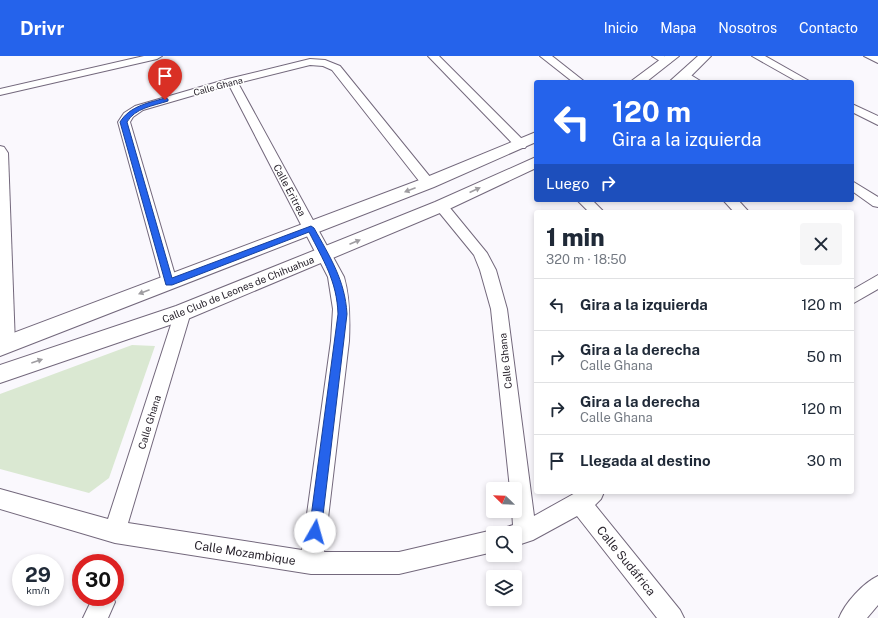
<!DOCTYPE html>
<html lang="es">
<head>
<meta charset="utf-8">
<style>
	body { margin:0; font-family:"Public Sans",sans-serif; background:#f6f6f7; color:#1f2937; height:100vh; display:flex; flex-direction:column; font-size:15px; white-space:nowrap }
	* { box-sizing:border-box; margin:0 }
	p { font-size:13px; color:#747a83 }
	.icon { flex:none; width:22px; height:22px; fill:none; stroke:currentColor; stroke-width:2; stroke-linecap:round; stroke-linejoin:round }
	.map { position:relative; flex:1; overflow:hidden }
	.panel { position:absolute; left:534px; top:154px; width:320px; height:284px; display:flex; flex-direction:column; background:#fff; border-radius:4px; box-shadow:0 2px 6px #0003 }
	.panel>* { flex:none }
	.guide { position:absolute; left:534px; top:24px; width:320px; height:122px; border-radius:4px; box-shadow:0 2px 6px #0003; background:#2563eb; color:#fff; overflow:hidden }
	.needle { width:26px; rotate:293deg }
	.controls { position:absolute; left:486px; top:426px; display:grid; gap:8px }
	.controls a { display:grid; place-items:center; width:36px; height:36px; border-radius:4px; background:#fff; box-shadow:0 2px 6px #0003; font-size:20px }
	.speed { position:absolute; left:12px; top:498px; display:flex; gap:8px; font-size:20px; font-weight:700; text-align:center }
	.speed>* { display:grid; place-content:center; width:52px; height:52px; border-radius:50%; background:#fff; box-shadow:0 2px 6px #0003; line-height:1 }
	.speed small { font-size:10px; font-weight:400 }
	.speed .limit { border:6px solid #d22; background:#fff; color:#111 }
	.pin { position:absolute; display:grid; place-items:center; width:34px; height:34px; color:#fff; margin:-41px -17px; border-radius:50% 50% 50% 0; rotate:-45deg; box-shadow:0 0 4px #0007 }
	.pin .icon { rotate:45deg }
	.me { position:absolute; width:44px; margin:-22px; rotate:7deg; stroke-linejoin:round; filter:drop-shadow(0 0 3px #0008) }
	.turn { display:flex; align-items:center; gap:14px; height:84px; padding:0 12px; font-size:18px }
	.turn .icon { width:52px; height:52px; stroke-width:2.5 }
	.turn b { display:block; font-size:28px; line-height:34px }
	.then { display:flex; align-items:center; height:38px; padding:0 12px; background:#0003; gap:8px; font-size:15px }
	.round { display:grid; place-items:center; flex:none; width:42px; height:42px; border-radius:4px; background:#f6f6f7 }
	.summary { display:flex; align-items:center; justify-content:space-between; height:68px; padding:0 12px }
	h1 { font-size:24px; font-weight:800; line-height:30px }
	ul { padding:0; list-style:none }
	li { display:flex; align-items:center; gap:12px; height:52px; padding:0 12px; border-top:1px solid #e0e1e3 }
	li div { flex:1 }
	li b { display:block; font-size:15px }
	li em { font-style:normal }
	header { display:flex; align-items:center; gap:24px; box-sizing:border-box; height:56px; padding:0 20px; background:#2563eb; color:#fff }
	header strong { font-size:19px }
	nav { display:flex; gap:22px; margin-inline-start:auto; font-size:14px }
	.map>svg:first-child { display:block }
	.green { fill:#dae8d2 }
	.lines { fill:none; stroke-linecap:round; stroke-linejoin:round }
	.minor-casing { stroke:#73687c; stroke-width:2 }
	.tertiary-casing { stroke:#73687c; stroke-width:2 }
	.minor { fill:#fff; fill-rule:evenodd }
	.tertiary { fill:#fff; fill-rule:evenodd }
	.oneway { fill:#9f9da1 }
	.route { fill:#2563eb; stroke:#184099 }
	.labels { text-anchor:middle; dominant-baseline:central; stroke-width:3; stroke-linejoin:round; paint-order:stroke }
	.far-street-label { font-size:9px; fill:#2a252e; stroke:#fff }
	.street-label { font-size:10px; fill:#2a252e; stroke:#fff }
	.near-street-label { font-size:12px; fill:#2a252e; stroke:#fff }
</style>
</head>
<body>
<header>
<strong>Drivr</strong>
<nav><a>Inicio</a><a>Mapa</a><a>Nosotros</a><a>Contacto</a></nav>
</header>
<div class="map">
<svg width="878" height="562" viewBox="0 0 878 562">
	<rect width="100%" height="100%" fill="#faf8fd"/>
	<polygon class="green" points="132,289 155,290 109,422 89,437 0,413 0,338"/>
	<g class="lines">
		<g class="minor-casing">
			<g id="minor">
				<polygon points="144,0 162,0 157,3 0,39 0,33"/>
				<polygon points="428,0 439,0 525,86 527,89 525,92 517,92"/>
				<polygon points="540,0 552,0 585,26 573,26"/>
				<polygon points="652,0 664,0 671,6 666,9"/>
				<polygon points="752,0 765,0 811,26 798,26"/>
				<polygon points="864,0 878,0 878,7"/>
				<path d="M310,3L325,4L340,10L435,127L433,130H423L332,14L323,10L310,9L238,27L344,221C350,242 350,263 349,285L324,496H399L493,474L500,477H493V496L399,518H311L115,487L0,453V433L108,463L175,256L177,252L183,250L189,252L191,256L128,467L302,494L331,285L333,253L328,221L229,29L143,54L133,61L130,66L177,226L175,230L169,232L163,230L118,66L124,57L135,50L228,23Z"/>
				<polygon points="686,16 702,26 690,26 681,19"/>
				<polygon points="852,48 878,60 878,69 852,56"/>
				<polygon points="0,90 4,91 8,97 15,289 12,294 6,296 0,294"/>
				<polygon points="852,125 878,141 878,151 873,150 852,135"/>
				<polygon points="577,144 592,144 604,156 589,156"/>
				<polygon points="723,144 738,144 749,156 734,156"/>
				<polygon points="441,146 446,147 487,197 496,214 507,253 534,460 577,436 604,436 601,443 595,449 680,554 684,562 657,562 577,460 533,484 515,490 515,477 505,477 507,471 513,469 512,455 515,455 515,433 510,433 491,253 480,214 474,199 434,150 436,147"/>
				<polygon points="878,219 878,233 852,248 852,234"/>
				<path d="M878,520V549L867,562H839C845,547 863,527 878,520Z"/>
				<polygon points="93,541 113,541 115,546 108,562 83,562"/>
			</g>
		</g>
		<g class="tertiary-casing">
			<g id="tertiary">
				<polygon points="665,0 679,0 646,26 630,26"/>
				<polygon points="698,0 711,0 685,26 669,26"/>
				<polygon points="536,76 536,86 434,131 0,300 0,282 422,123"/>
				<polygon points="536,101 536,112 447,154 190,262 0,327 0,309 176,250 435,146"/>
			</g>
		</g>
		<use href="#minor" class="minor"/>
		<use href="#tertiary" class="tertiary"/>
	</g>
	<defs><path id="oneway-solid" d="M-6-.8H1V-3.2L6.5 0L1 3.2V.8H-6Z"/></defs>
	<g class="oneway">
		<use href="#oneway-solid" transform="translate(410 134) rotate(159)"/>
		<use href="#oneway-solid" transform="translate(475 134) rotate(-25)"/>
		<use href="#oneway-solid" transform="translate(355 186) rotate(-23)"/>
		<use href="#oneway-solid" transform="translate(144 236) rotate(159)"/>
		<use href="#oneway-solid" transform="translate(37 305) rotate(-19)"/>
	</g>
	<path class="route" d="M165,42L168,43V45C153,50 135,52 127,66L172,222L311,170L314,172C330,201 345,224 347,258L321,476L319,480L315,481L311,480L309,476L338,258C337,225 323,204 309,176L172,229H166L120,66C130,50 148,47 165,42Z"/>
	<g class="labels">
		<g class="far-street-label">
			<text transform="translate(218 30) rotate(-15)">Calle Ghana</text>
		</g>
		<g class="street-label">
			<text transform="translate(290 134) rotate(62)">Calle Eritrea</text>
			<text transform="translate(238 233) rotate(-22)">Calle Club de Leones de Chihuahua</text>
			<text transform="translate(505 305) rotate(-96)">Calle Ghana</text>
			<text transform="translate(149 366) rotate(-73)">Calle Ghana</text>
		</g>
		<g class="near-street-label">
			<text transform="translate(245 497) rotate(9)">Calle Mozambique</text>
			<text transform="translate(626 505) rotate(51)">Calle Sudáfrica</text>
		</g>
	</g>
</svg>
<div class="controls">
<a><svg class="needle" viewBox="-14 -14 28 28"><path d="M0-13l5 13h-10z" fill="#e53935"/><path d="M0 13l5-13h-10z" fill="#747a83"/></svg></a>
<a><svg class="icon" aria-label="search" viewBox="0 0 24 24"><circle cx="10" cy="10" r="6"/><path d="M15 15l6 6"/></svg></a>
<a><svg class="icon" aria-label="layers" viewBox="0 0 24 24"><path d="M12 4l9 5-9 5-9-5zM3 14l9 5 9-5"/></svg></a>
</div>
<div class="speed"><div>29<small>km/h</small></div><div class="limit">30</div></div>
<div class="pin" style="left:165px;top:44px;background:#d93025"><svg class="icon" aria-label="arrive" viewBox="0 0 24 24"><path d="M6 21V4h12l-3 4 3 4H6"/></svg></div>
<svg class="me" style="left:315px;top:476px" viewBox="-20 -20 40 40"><circle r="19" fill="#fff"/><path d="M0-13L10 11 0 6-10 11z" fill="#2563eb"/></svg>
<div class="guide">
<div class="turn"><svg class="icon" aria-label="left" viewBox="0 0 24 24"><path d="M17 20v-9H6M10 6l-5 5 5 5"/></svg><div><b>120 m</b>Gira a la izquierda</div></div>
<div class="then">Luego<svg class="icon" aria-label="right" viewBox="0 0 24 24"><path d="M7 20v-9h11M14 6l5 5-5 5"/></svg></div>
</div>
<section class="panel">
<div class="summary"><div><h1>1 min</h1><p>320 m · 18:50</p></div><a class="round"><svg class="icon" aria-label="close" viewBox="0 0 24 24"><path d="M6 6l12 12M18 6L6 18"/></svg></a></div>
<ul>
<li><svg class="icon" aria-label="left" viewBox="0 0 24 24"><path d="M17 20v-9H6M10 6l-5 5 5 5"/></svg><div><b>Gira a la izquierda</b></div><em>120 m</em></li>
<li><svg class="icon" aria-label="right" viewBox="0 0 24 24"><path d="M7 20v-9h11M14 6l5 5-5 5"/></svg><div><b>Gira a la derecha</b><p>Calle Ghana</p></div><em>50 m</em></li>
<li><svg class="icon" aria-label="right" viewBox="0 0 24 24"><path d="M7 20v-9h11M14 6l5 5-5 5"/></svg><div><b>Gira a la derecha</b><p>Calle Ghana</p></div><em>120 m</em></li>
<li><svg class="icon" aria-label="arrive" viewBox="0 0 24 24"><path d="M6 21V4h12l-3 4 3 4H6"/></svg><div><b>Llegada al destino</b></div><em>30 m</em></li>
</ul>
</section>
</div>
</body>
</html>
